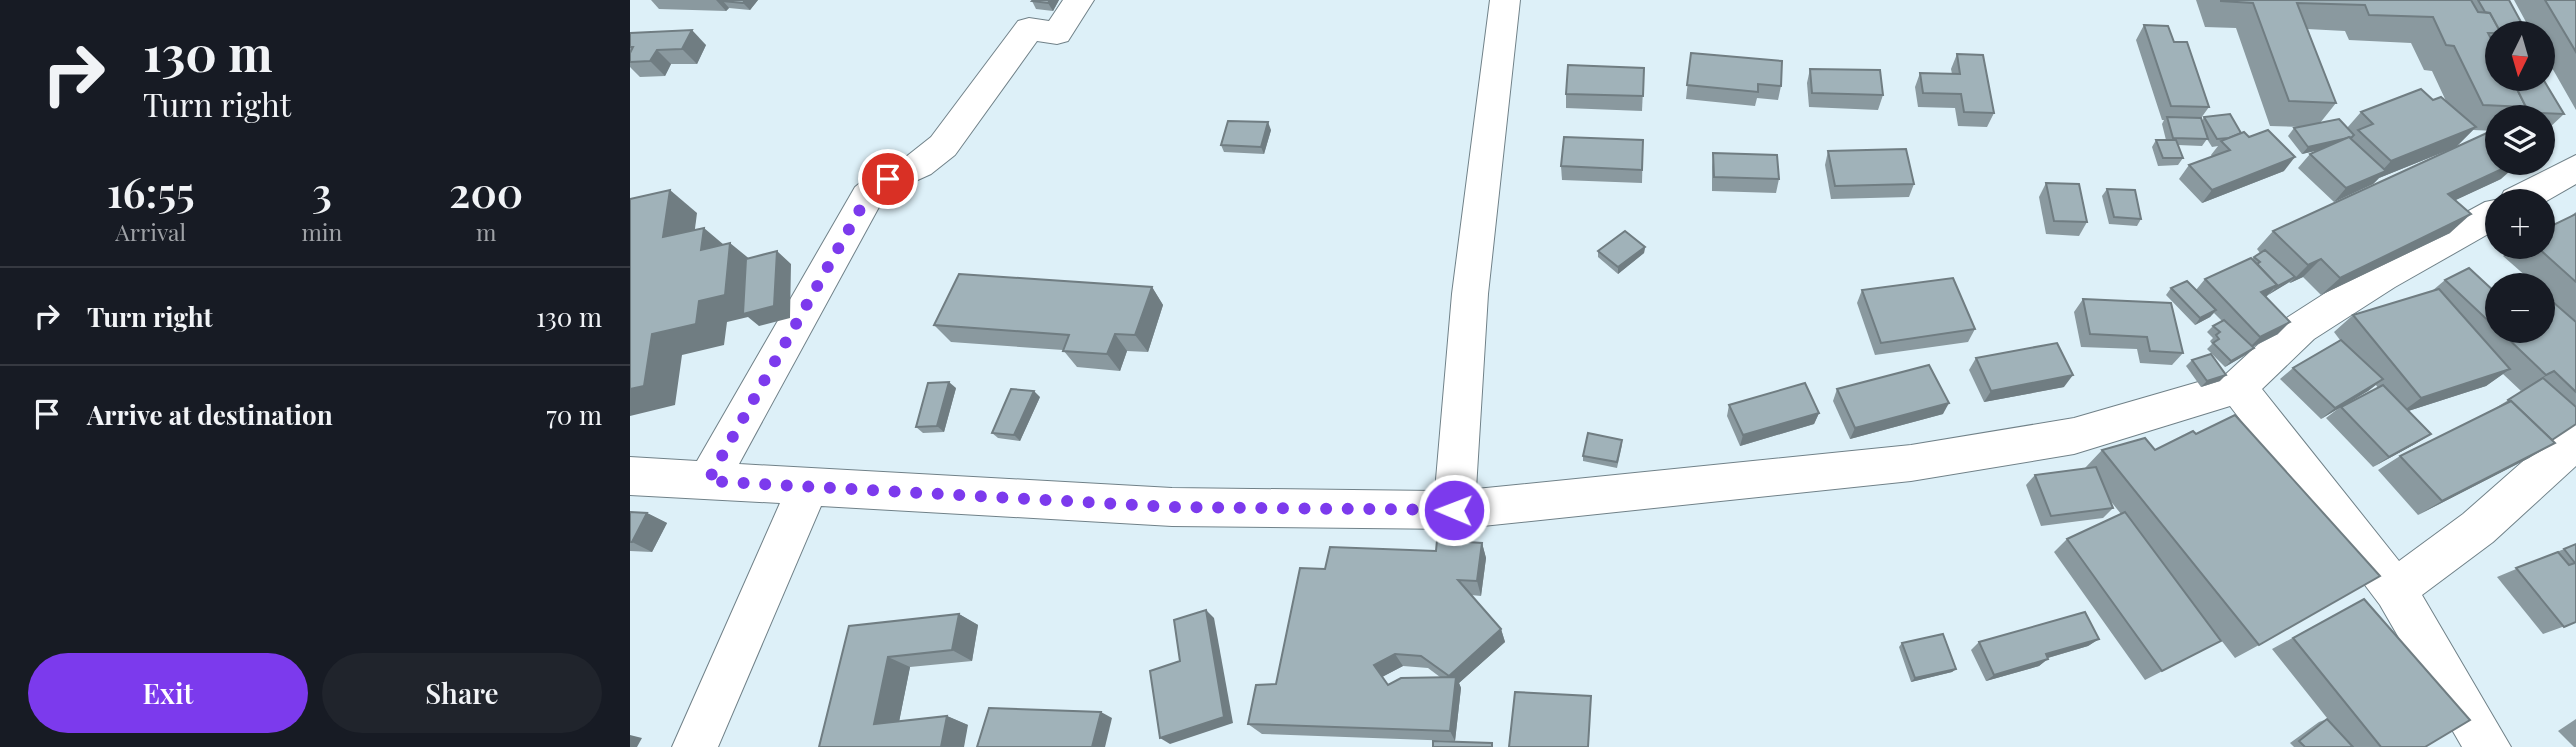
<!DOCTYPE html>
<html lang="en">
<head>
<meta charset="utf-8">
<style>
	body { margin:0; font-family:"Playfair Display",serif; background:#20242c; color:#f1f3f6; height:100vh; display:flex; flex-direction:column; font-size:26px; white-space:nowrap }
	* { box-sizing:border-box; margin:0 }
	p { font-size:23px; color:#9ea1a6 }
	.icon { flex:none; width:38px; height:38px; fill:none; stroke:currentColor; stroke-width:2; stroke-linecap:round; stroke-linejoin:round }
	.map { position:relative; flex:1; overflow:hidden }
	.side { display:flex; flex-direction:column; background:#171b24; width:630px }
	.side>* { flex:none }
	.banner { background:#171b24; color:#f1f3f6; overflow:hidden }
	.needle { width:46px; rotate:185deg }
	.buttons { position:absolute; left:1855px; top:21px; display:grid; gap:14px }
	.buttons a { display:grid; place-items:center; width:70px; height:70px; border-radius:50%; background:#171b24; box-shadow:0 2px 5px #0004; font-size:35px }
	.pin { position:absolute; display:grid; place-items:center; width:60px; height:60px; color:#fff; margin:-30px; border:4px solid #fff; border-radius:50%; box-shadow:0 2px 7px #0007 }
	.me { position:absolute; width:77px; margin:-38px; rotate:271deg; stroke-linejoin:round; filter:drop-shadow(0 0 5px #0008) }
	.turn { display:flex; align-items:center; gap:24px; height:147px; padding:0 28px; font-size:32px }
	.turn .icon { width:91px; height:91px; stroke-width:2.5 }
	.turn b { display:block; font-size:49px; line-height:60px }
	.eta { display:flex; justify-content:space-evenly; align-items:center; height:119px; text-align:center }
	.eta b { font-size:42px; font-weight:600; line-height:49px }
	.button { display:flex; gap:14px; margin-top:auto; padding:14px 28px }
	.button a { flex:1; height:80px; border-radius:42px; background:#7c3aed; color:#fff; font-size:28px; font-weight:600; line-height:80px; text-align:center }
	.button a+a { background:#20242c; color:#f1f3f6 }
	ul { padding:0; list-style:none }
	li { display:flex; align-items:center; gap:21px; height:98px; padding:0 28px; border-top:2px solid #363941 }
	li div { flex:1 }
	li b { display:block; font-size:26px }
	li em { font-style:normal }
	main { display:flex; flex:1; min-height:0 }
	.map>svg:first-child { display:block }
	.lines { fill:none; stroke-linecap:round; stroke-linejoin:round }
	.minor-casing { stroke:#708188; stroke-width:2 }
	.minor { fill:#fff; fill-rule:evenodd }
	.wall { fill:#8a999f; fill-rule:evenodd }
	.shaded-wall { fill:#707d82 }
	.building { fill:#a0b2b9; stroke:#707d82; stroke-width:2 }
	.route { stroke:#7c3aed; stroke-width:12; stroke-dasharray:0 21.6 }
</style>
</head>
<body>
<main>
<section class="side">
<div class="banner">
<div class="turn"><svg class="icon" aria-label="right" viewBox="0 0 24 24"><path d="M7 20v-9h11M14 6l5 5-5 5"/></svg><div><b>130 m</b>Turn right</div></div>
</div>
<div class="eta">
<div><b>16:55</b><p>Arrival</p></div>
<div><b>3</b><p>min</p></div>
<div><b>200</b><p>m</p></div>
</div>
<ul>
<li><svg class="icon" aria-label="right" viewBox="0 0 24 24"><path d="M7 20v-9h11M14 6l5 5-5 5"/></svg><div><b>Turn right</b></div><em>130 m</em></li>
<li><svg class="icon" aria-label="arrive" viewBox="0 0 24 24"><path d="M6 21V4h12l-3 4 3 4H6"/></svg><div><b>Arrive at destination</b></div><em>70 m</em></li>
</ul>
<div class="button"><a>Exit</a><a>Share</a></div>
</section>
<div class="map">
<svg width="1946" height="747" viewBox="0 0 1946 747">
	<rect width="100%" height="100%" fill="#ddf0f8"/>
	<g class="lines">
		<g class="minor-casing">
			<polygon id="minor" points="433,0 464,0 438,41 427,44 407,41 325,155 301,174 270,188 249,207 109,464 542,488 805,491 822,294 860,0 890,0 858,294 846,489 1281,445 1444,418 1596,374 1658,317 1739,265 1855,202 1870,199 1874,191 1946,155 1946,184 1913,203 1867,201 1867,229 1765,287 1684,339 1632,389 1769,561 1833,514 1932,427 1946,422 1946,466 1863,542 1792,595 1881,747 1832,747 1750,605 1600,406 1444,454 1281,481 824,529 542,526 191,506 88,747 42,747 150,503 0,495 0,457 67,461 225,187 246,170 277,156 301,137 388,21 399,18 419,21"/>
		</g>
		<use href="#minor" class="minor"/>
	</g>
	<g class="wall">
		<polygon points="21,0 128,0 120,10 99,8 96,11 29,9"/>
		<polygon points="403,0 429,0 423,11 406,9 402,1"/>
		<path d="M1566,0H1879L1867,33V79L1934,114L1918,129L1913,128V117H1867V131L1843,130L1826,147L1749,178L1743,184L1704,202L1668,168L1680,154L1688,150L1672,154L1658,136L1664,128L1671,127L1640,126L1606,28L1575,27ZM1677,29L1715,31L1719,40L1781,43L1794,70L1802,71L1816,101L1803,100L1731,112L1717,128L1690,123L1706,103Z"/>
		<polygon points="1884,0 1946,0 1946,110 1913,52 1913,33 1902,33"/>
		<polygon points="1514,25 1544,42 1579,107 1571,118 1572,121 1574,117 1611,133 1654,171 1572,203 1549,179 1559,165 1582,157 1581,155 1588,146 1582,147 1577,139 1572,146 1548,145 1553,158 1548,165 1528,166 1522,147 1526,140 1536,140 1532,124 1534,120 1532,120 1506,40"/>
		<polygon points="0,33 76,45 67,64 41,64 35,76 10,77 0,67"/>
		<polygon points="1061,53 1151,86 1148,100 1127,98 1125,106 1056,99"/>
		<polygon points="1327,54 1364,113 1357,127 1328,126 1325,108 1288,107 1285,87 1290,73 1322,74 1321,69"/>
		<polygon points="1014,68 1012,111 936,108 936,94"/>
		<polygon points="1180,69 1253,95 1248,110 1179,107 1177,83"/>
		<polygon points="641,130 634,154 594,152 591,145"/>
		<polygon points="1013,140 1012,183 932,180 931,166"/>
		<polygon points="1198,151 1284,184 1279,197 1201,199 1195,165"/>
		<polygon points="1083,153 1149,179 1146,193 1082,191 1082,167"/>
		<polygon points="1871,179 1825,200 1820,233 1691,295 1673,277 1660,283 1659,282 1638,295 1636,297 1648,334 1623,347 1617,354 1595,367 1577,349 1582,344 1580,341 1583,338 1577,332 1583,326 1592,321 1584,313 1580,317 1565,325 1536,295 1541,288 1566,290 1575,279 1622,259 1630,253 1627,249 1643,231"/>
		<polygon points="1416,183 1457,222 1449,236 1416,234 1409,197"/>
		<polygon points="1477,189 1511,219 1507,226 1479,224 1472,196"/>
		<path d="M1946,212V424L1922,440L1899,458L1788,515L1748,470L1770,456L1864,409L1899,387L1891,391L1873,374L1856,386L1778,411L1801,434L1785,444L1743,467L1696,418L1709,408L1691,419L1650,379L1663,368L1710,340L1704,332L1723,315L1802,291L1815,280L1867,294V331H1913L1925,302L1913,291V285H1906L1873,256L1884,247H1913L1938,218ZM1746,385L1748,388L1714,405L1738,391Z"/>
		<polygon points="1015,247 1014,253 988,274 968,257 968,251"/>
		<polygon points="522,287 533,305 518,352 497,351 490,371 447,367 433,350 321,342 304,325"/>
		<polygon points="1232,290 1345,329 1338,342 1245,355 1227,303"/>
		<polygon points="1453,299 1553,353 1542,365 1510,363 1507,349 1451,347 1444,312"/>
		<polygon points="1346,358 1434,387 1354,402 1339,370"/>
		<polygon points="1562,360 1590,381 1571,387 1556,366"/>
		<polygon points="326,388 314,432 293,433 286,427"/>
		<polygon points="1207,389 1313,414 1220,439 1203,401"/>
		<polygon points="410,397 390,441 368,438 362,433"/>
		<polygon points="1099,405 1189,413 1184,424 1110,446 1097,416"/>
		<polygon points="992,445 987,468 953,461 953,456"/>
		<polygon points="1472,450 1629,645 1605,658 1574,618 1591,641 1515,680 1424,552 1437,539 1491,514 1479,499 1483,508 1473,518 1411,526 1396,485 1405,475 1455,469 1455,468"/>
		<polygon points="0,512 17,513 37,523 22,552 0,551"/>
		<path d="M852,543L856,558L851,596L841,595L871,629L875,642L829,683L831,688L825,741L632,734L618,724L646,684L695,569ZM773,666L798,668L810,677L758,685L752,677Z"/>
		<polygon points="1946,544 1946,622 1913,634 1867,577"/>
		<polygon points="1734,599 1795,747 1664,747 1660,743 1689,722 1697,719 1701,723 1642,649"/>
		<polygon points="329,614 348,625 342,661 280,667 269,722 317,716 338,725 189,747 219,626"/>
		<polygon points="1469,639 1458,646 1418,658 1409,666 1356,681 1341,650 1349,642"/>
		<polygon points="1272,643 1326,669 1322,672 1281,682 1269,647"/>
		<polygon points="1946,719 1946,747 1944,747 1928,731"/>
	</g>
	<g class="shaded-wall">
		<polygon points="86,0 104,0 93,1 99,8 96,11"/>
		<polygon points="115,0 128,0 120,10 113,3"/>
		<polygon points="420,0 429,0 423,11 418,3"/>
		<polygon points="62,30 76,45 67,64 52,49"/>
		<polygon points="27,50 41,64 35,76 20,61"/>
		<polygon points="638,122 641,130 634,154 631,147"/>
		<polygon points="1846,127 1826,147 1749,178 1743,184 1704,202 1716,188 1750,173 1761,161"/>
		<polygon points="1722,137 1716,144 1672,154 1678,147"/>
		<polygon points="1665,157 1654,171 1572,203 1582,190"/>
		<polygon points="1885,163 1889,163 1871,179 1798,213 1818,194"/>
		<polygon points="40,190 67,213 61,260 33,237"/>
		<polygon points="1841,214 1820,233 1691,295 1710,278"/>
		<polygon points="74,228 100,250 100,243 127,265 147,251 161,264 160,318 129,326 118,317 97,322 94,345 52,355 45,405 0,416 0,389 22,334 71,250"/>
		<polygon points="1015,247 1014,253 988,274 988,267"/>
		<polygon points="1691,259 1673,277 1660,283 1678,265"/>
		<polygon points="1665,277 1658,283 1638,295 1645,289"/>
		<polygon points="1647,285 1635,298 1631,292"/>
		<polygon points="522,287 533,305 518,352 505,335"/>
		<polygon points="1586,310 1580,317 1565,325 1570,318"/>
		<polygon points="1660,322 1648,334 1618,349 1630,337"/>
		<polygon points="485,334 497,351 490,371 477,354"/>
		<polygon points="1624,348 1617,354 1595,367 1601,361"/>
		<polygon points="1880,369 1856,386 1769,414 1791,398"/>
		<polygon points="1924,371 1898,387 1891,391 1916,375"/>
		<polygon points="1443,375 1434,387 1354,402 1361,391"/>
		<polygon points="1596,375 1590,381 1571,387 1577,381"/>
		<polygon points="1753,379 1738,391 1691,419 1705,408"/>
		<polygon points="319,382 326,388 314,432 307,426"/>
		<polygon points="404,391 410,397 390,441 384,435"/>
		<polygon points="1319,403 1313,414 1220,439 1225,428"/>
		<polygon points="1189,413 1184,424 1110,446 1113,435"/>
		<polygon points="1801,434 1785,444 1743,467 1759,457"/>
		<polygon points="1925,443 1899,458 1788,515 1812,501"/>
		<polygon points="17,513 37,523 22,552 2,542"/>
		<polygon points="852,543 856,558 851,596 847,581"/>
		<polygon points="576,610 584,618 603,723 540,744 530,738"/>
		<polygon points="329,614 348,625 342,661 322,650"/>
		<polygon points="871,629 875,642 829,683 831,688 825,741 820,731 819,676"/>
		<polygon points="1469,639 1458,646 1407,661 1416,654"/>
		<polygon points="765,654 773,666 752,677 744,665"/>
		<polygon points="258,657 280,667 267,732 244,724"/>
		<polygon points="1418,659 1409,666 1356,681 1364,675"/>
		<polygon points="1326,669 1322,672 1281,682 1285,678"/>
		<polygon points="471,712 482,718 475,747 462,747"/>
		<polygon points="317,716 338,725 334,747 311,747"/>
		<polygon points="0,735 12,738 7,747 0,747"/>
	</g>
	<g class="building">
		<polygon points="93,0 115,0 113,3 93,1"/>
		<polygon points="403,0 420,0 418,3 402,1"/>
		<polygon points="1591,0 1841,0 1848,12 1860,13 1871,33 1858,33 1867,50 1867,79 1882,79 1896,107 1853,105 1824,46 1816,45 1803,17 1739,15 1735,5 1667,3 1706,103 1659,101 1623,3 1591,1"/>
		<polygon points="1848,0 1879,0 1897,33 1871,33 1860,13 1855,12"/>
		<polygon points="1915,0 1946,0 1946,52"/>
		<polygon points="1514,25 1538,26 1544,42 1557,42 1579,107 1541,106"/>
		<polygon points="62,30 52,49 27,50 20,61 0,62 0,53 3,47 0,47 0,33"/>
		<polygon points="1061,53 1152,61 1151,86 1128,84 1128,92 1057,85"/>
		<polygon points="1327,54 1353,55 1364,113 1334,112 1331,94 1293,93 1290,73 1330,74"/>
		<polygon points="938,65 1014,68 1013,96 936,94"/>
		<polygon points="1180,69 1250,70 1253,95 1182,93"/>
		<polygon points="1882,79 1913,79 1934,114 1891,112 1896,107"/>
		<polygon points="1791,89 1803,100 1811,97 1846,127 1761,161 1728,130 1743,124 1731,112"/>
		<polygon points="1600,114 1611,133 1599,138 1587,139 1574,117"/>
		<polygon points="1537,117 1571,118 1578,139 1543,138"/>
		<polygon points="1709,119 1724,135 1722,137 1678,147 1664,128"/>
		<polygon points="598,121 638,122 631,147 591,145"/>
		<polygon points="1638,130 1665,157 1582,190 1559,165 1600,150 1591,141 1614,132 1619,137"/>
		<polygon points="1859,132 1867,139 1867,163 1885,163 1818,194 1841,214 1710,278 1691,259 1678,265 1643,231"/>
		<polygon points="934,137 1013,140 1012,170 931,166"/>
		<polygon points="1719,137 1756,171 1716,188 1680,154"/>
		<polygon points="1526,140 1546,140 1553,158 1533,158"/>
		<polygon points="1276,149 1284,184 1205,186 1198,151"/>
		<polygon points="1083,153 1147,155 1149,179 1084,177"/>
		<polygon points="1416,183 1449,184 1457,222 1424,221"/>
		<polygon points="1477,189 1505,190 1511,219 1484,217"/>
		<polygon points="40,190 33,237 74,228 71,250 100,243 95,295 69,301 66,324 22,334 14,386 0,389 0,199"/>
		<polygon points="1946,214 1946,282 1907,247 1913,247 1913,230"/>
		<polygon points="995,231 1015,247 988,267 968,251"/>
		<polygon points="1635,250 1665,277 1644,288 1647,285 1627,264 1630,262 1624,257"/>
		<polygon points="147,251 144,306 113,314 116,259"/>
		<polygon points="1621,258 1647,285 1631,292 1660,322 1630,337 1575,279"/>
		<polygon points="1839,268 1867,294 1867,329 1815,280"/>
		<polygon points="329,274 522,287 505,335 485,334 477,354 433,351 439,335 304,325"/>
		<polygon points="1323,278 1345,329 1251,343 1232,290"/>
		<polygon points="1557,281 1586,310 1570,318 1541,288"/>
		<polygon points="1809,289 1880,369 1791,398 1723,315"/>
		<polygon points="1916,296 1946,322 1946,392 1924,371 1916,375 1870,331 1913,331 1913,297"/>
		<polygon points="1453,299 1541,303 1553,353 1520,351 1517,337 1460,334"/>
		<polygon points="1594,320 1624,348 1601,361 1583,343 1589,339 1586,335 1590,332 1583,326"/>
		<polygon points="1711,340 1753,379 1705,408 1663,368"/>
		<polygon points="1427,343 1443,375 1361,391 1346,358"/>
		<polygon points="1581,354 1596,375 1577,381 1562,360"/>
		<polygon points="1299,365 1319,403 1225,428 1207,389"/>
		<polygon points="1913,378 1946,407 1946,424 1922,440 1881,401 1880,402 1878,400"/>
		<polygon points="319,382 307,426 286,427 298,383"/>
		<polygon points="1175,383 1189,413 1113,435 1099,405"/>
		<polygon points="1753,385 1801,434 1759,457 1711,407"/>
		<polygon points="381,389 404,391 384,435 362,433"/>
		<polygon points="1881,401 1925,443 1812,501 1770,456"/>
		<polygon points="1605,415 1750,576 1629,645 1472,450 1515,438 1525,450 1563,431 1566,434"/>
		<polygon points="958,433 992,440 987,462 953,456"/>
		<polygon points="1466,467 1483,508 1421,516 1405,475"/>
		<polygon points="0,512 17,513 2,542 0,542"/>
		<polygon points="1495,512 1591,641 1532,671 1437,539"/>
		<polygon points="807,540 852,543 847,581 828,580 871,629 819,676 791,656 765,654 744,665 758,685 771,678 826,677 820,731 618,724 626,685 646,684 670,568 695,569 700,547 806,551"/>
		<polygon points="1946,544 1946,622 1934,627 1886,568 1928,552 1939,565 1945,563 1934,549"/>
		<polygon points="1734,599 1840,720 1795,747 1751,747 1663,638"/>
		<polygon points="576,610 594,717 530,738 520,671 550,661 544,620"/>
		<polygon points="1455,612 1469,639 1416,654 1418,659 1364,675 1349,642"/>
		<polygon points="329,614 322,650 258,657 244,724 317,716 311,747 189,747 219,626"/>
		<polygon points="1313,634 1326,669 1285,678 1272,643"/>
		<polygon points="885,692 961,696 958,747 879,747"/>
		<polygon points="359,708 471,712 462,747 347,747"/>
		<polygon points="1697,719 1723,747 1675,747 1669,741"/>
		<polygon points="803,741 862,743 862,747 803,747"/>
	</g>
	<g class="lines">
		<polyline class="route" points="258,179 237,197 78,481 542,507 824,510"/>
	</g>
</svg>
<div class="buttons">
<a><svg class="needle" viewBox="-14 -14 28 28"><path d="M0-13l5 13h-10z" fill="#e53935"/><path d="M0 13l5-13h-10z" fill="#9ea1a6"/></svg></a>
<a><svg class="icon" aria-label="layers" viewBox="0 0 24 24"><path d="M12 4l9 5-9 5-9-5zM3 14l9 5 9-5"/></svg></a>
<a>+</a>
<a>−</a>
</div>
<div class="pin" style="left:258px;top:179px;background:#d93025"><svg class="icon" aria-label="arrive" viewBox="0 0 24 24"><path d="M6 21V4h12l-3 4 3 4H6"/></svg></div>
<svg class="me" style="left:824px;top:510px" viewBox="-20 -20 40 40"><circle r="17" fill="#7c3aed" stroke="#fff" stroke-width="3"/><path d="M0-11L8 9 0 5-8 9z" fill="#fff"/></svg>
</div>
</main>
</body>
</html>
